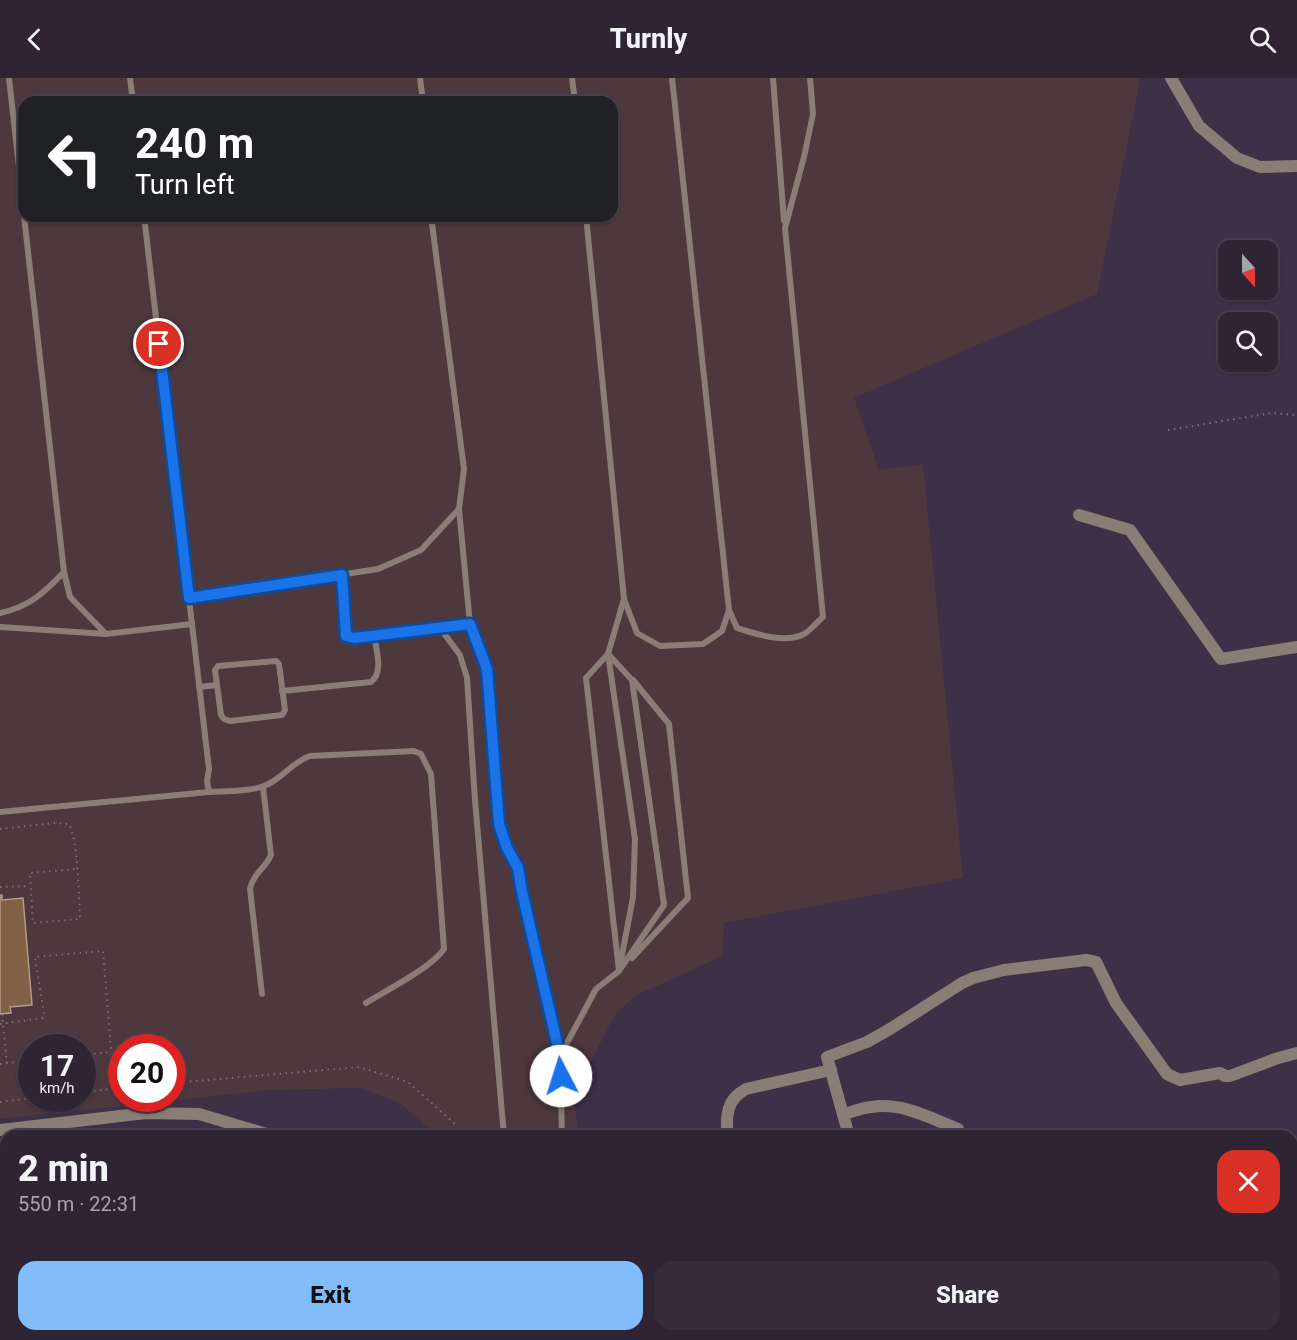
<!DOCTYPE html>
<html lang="en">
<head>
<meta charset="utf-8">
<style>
	body { margin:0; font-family:Roboto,sans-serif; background:#362c3c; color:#f1f3f6; height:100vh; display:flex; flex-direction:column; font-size:22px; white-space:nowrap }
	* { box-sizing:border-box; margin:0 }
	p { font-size:20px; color:#a7a4ac }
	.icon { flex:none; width:33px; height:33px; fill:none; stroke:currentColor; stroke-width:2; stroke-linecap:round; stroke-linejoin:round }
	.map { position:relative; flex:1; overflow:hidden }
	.drawer { position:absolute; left:0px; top:1052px; width:1298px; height:212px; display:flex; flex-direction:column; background:#2e2434; border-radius:18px 18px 0 0; box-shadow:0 2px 4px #0004,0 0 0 2px #49414f }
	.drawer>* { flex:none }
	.top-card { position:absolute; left:18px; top:18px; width:600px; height:126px; border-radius:18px; box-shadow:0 2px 4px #0004,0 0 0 2px #49414f; background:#202124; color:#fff; overflow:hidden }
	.needle { width:39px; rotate:159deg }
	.buttons { position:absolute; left:1218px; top:162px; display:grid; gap:12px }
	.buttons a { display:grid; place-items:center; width:60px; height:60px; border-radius:12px; background:#2e2434; box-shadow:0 2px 4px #0004,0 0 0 2px #49414f; font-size:30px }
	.speed { position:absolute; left:18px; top:956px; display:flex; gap:12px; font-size:30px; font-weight:700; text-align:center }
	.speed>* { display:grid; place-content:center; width:78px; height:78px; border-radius:50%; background:#2e2434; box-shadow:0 2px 4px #0004,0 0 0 2px #49414f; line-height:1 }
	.speed small { font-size:15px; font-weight:400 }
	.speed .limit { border:9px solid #d22; background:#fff; color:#111 }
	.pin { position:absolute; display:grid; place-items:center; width:51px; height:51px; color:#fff; margin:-26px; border:3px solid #fff; border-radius:50%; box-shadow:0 2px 6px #0007 }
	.me { position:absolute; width:66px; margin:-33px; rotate:355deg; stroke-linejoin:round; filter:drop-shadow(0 0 4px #0008) }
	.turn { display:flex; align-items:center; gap:21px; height:126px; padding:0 18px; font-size:27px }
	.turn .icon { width:78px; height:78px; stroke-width:2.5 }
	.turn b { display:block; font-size:42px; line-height:51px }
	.round { display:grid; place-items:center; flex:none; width:63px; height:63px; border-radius:18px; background:#362c3c }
	.summary { display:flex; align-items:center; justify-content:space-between; height:102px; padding:0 18px }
	h1 { font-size:36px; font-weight:800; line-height:45px }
	.action { display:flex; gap:12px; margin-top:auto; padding:12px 18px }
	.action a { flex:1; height:69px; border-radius:18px; background:#83bcfa; color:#111; font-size:24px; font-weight:800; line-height:69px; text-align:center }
	.action a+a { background:#362c3c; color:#f1f3f6 }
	header { display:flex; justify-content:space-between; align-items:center; height:78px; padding:0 18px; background:#2e2434; font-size:27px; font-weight:800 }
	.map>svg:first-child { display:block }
	.industrial { fill:#4c383d; fill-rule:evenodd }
	.building { fill:#816246; stroke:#b39b86; stroke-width:1.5 }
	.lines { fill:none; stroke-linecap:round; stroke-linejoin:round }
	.path { stroke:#7b6f82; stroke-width:2; stroke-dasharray:1.5 4.5; stroke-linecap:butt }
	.lane { stroke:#897d75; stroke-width:6 }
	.street { stroke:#897d75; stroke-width:12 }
	.route-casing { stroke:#114b97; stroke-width:15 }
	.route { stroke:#1a73e8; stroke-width:10 }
</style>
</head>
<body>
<header><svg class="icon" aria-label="back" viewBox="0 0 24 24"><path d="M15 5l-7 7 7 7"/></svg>Turnly<svg class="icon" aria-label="search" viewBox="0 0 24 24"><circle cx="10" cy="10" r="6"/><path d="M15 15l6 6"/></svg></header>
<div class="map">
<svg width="1297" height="1262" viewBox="0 0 1297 1262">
	<rect width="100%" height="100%" fill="#3e3046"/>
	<g class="industrial">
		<path d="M0,0H1139V7L1097,216L854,320L879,392L923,386L963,800L724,845L723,878L637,917L616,935L574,1016L578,1057H437L401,1026L361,1010L270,1012L0,1041ZM24,24H612V138H24ZM32,969H82V1020H32ZM122,969H172V1020H122Z"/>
		<rect x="473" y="1257" width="142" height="5"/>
	</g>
	<polygon class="building" points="0,817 2,817 2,822 23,820 32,927 10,929 11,935 0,936"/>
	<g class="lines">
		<g class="path">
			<polyline points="1168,352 1272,335 1297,337"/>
			<path d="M0,751L54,745L69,746C78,761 79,820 80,841L33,845L30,795L76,791"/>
			<polyline points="0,809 30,808"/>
			<polyline points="2,936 7,985"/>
			<polyline points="0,946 43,940 44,936 35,879 103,873 113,996 118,1004 122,1007"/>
			<polyline points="82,977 112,974"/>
			<polyline points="0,986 32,982"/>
			<polyline points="172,1005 359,989 408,1004 455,1046 459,1058"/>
			<polyline points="82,1014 122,1010"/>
			<polyline points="0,1024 32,1020"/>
			<polyline points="0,1092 6,1091"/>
			<polyline points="0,1108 6,1109"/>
			<polyline points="198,1257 205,1262"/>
			<polyline points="291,1257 291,1262"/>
			<polyline points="494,1257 494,1262"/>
		</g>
		<g class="lane">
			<polyline points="9,0 24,134"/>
			<polyline points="130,0 133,24"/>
			<polyline points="420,0 423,24"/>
			<polyline points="572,0 575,24"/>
			<path d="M672,0L729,532L737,550C756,556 785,566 804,556C811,552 817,544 823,539L785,150L804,79L813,36L810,0"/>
			<polyline points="773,0 784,143"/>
			<polyline points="24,138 64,494 70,519 106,556"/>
			<polyline points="586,138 624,521 608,576 635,761 633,819 619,893"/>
			<polyline points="459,431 470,546 487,591 499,746 507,770 518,790 560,978"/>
			<polyline points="342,497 346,558 354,560 470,546"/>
			<polyline points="189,520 378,491 421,472 459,431 464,391 431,138"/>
			<polyline points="624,521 637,555 660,568 703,566 722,553 729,532"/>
			<path d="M0,535C29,529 44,515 64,494"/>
			<polyline points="0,549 106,556 192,546"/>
			<polyline points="440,550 460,577 467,600 475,722 504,1058"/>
			<polyline points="609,577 632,602 664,827 621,890"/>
			<polygon points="276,583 279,586 285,632 282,637 230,643 224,641 221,637 215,592 218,588"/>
			<polyline points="199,609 217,607"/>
			<path d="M282,613L371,604C384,594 376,572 374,557"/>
			<path d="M209,714C226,713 256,714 270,705C285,697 293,684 310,678L414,673L421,676L431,696L444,871C431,890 387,912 366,925"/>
			<polyline points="0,734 209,714 207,703 209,691 144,138"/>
			<polyline points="632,880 688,820 669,646 633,602"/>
			<path d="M262,916L250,811C254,794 265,791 271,777L263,709"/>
			<polyline points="562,1058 560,978 596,911 619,893 586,600 608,576"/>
			<polyline points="524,1257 525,1262"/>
			<polyline points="567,1257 567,1262"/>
		</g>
		<g class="street">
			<polyline points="1171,0 1199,48 1237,80 1260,89 1297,88"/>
			<polyline points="1079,437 1130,452 1221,581 1297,569"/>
			<path d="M843,1036C852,1034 861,1030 871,1029C902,1024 930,1040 958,1051"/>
			<polyline points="0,1052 146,1035 199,1036 273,1058"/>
			<path d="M728,1058C725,1038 727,1021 746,1011L831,992"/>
			<polyline points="849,1058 827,979 867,964 890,951 962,905 973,900 1004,892 1086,882 1096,884 1116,925 1167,996 1180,1002 1220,995 1225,998 1230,998 1278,980 1297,975"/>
			<polyline points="1292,1150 1297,1148"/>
			<polyline points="0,1223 6,1228"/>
			<polyline points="45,1257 52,1262"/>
			<polyline points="797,1257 800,1262"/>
			<polyline points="1044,1262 1047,1257"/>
		</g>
	</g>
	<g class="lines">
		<g class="route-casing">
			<polyline id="route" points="159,266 189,520 342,497 346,558 354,560 470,546 487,591 499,746 507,770 518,790 522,814 560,978 561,998"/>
		</g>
		<use href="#route" class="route"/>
	</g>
</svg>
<div class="buttons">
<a><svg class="needle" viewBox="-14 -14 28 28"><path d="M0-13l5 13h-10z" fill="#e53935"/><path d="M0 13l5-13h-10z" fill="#a7a4ac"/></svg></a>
<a><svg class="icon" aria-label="search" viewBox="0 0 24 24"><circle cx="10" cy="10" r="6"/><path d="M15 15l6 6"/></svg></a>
</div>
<div class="speed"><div>17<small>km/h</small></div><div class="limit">20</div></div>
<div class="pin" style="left:159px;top:266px;background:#d93025"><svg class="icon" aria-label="arrive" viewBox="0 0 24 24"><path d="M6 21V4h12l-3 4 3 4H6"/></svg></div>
<svg class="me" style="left:561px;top:998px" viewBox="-20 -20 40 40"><circle r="19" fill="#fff"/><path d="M0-13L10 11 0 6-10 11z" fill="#1a73e8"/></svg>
<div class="top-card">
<div class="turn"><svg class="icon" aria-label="left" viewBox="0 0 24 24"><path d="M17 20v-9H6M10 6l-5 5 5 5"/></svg><div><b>240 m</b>Turn left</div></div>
</div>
<section class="drawer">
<div class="summary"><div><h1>2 min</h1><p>550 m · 22:31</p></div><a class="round" style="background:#d93025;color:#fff"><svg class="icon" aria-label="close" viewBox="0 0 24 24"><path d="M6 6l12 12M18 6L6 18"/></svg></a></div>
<div class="action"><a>Exit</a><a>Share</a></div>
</section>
</div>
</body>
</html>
